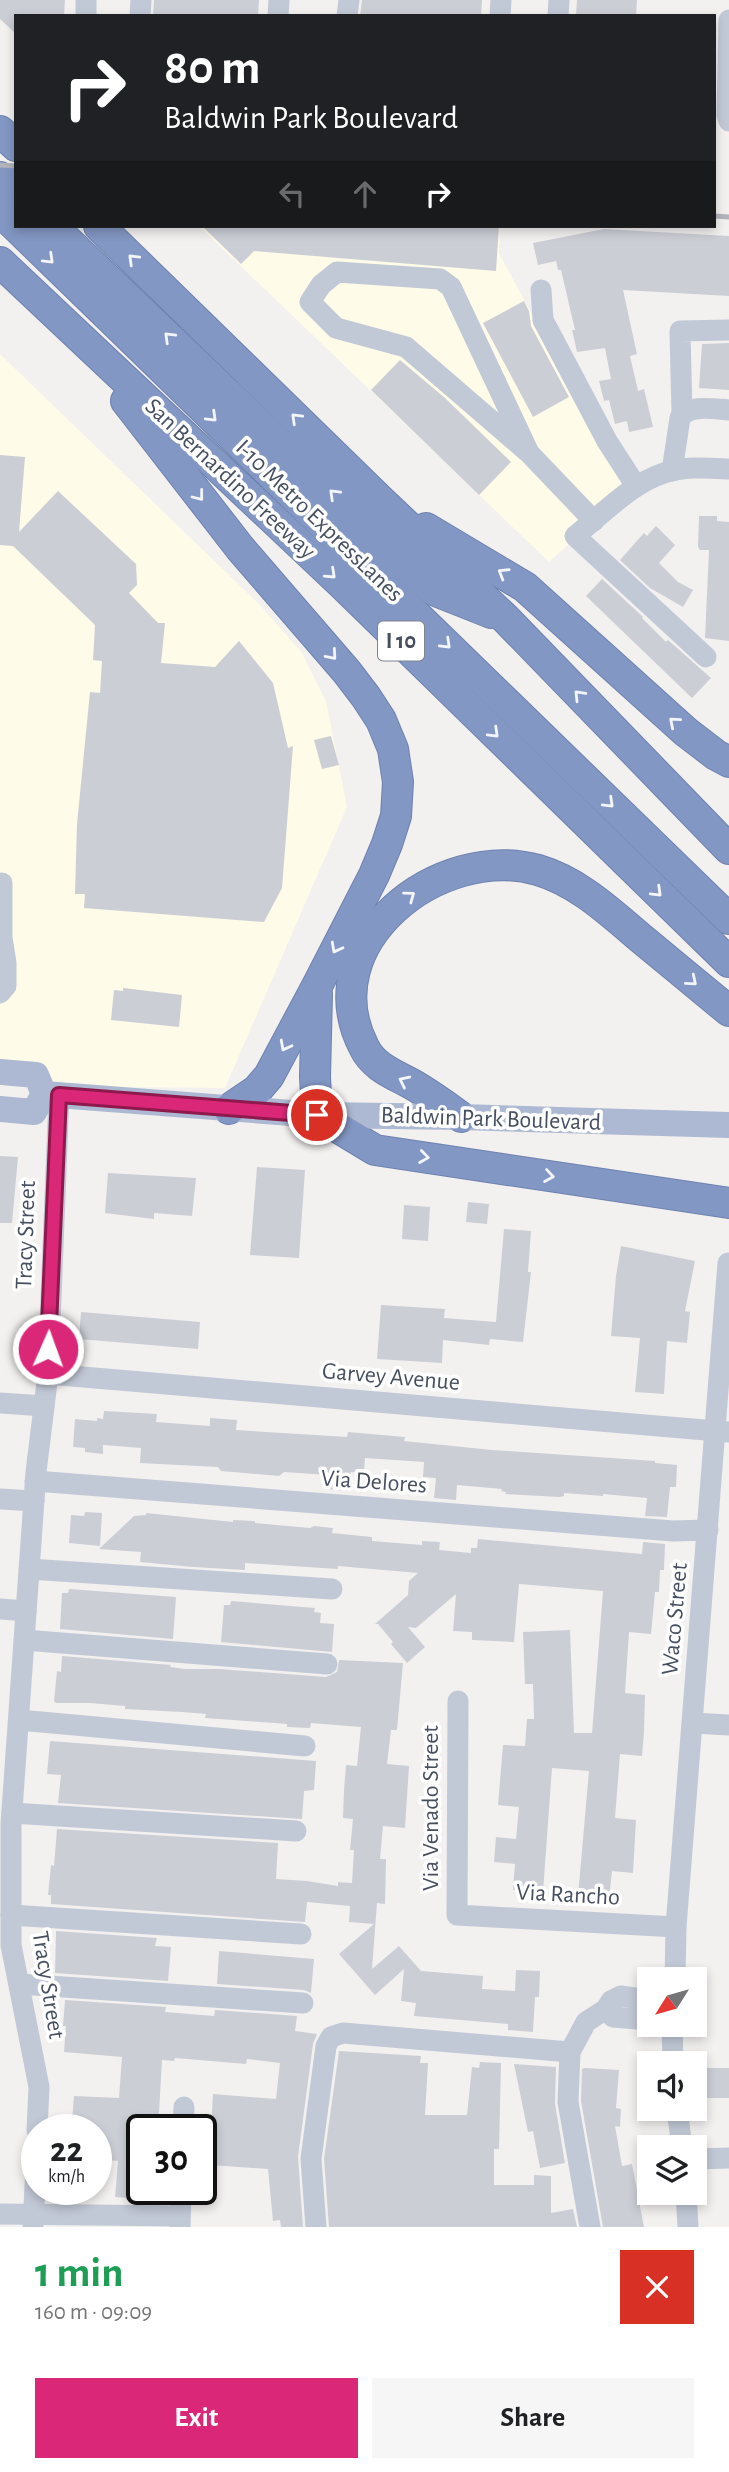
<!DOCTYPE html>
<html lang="en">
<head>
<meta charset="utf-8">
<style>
	body { margin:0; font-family:"Alegreya Sans",sans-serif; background:#f6f6f6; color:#202124; height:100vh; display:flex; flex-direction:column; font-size:26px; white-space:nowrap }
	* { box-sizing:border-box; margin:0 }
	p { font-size:23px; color:#757577 }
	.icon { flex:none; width:38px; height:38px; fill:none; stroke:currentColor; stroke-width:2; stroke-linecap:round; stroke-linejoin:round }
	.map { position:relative; height:2227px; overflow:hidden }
	.side { display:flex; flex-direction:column; background:#fff; flex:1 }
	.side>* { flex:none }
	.banner { position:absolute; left:14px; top:14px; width:702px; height:214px; border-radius:0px; box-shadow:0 4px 10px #0003; background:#202124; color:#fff; overflow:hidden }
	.needle { width:46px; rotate:233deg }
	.controls { position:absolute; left:637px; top:1967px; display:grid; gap:14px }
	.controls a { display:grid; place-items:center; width:70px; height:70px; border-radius:0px; background:#fff; box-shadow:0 4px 10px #0003; font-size:35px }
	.speed { position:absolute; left:21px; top:2114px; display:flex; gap:14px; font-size:35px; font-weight:700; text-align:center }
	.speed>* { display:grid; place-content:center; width:91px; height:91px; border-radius:50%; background:#fff; box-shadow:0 4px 10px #0003; line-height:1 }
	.speed small { font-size:18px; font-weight:400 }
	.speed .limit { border:4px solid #111; border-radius:10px; background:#fff; color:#111 }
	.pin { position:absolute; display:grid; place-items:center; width:60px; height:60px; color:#fff; margin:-30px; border:4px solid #fff; border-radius:50%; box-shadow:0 2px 7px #0007 }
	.me { position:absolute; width:77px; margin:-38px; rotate:2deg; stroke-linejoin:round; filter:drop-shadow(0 0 5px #0008) }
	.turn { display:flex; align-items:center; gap:24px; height:147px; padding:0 35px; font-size:32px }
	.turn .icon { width:91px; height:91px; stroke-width:2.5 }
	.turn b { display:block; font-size:49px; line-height:60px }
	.lanes { display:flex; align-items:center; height:66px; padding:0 35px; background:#0003; justify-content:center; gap:35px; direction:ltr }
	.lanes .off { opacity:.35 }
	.round { display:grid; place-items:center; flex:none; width:74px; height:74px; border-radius:0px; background:#f6f6f6 }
	.summary { display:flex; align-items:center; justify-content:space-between; height:119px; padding:0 35px }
	h1 { font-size:42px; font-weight:600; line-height:52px; color:#1e9e55 }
	.action { display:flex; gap:14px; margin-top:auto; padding:14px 35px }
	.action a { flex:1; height:80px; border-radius:0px; background:#db2777; color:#fff; font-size:28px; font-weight:600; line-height:80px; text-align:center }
	.action a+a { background:#f6f6f6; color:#202124 }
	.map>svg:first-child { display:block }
	.commercial { fill:#fefbe9 }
	.building { fill:#ccced6 }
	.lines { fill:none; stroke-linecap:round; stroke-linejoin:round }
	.highway-casing { stroke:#6e82b0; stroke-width:32 }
	.minor { stroke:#c2c9d6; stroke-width:21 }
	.major { stroke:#adb9d2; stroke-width:26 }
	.highway { stroke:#8397c4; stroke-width:30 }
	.rail { stroke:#b2b4bb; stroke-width:5 }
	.oneway { stroke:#f3f5f9 }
	.route-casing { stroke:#8e194d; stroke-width:18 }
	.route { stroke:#db2777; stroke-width:12 }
	.labels { text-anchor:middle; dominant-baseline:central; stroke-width:7; stroke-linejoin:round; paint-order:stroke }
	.shield { fill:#fff; stroke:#7e8490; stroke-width:2 }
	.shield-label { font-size:23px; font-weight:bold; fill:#464f60 }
	.street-label { font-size:24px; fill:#464f60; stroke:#fff }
</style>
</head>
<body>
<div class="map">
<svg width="729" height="2227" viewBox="0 0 729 2227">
	<rect width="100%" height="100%" fill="#f3f0f0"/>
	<g class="commercial">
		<polygon points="199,226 500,226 499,253 627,491 549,562"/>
		<polygon points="0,354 260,605 302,653 326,701 347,807 225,1088 0,1086"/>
	</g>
	<g class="building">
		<polygon points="0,0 65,0 64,16 16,16 16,34 0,19"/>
		<polygon points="154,0 259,0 258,16 153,16"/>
		<polygon points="362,0 482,0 481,16 360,16"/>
		<polygon points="577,0 637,0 636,16 576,16"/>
		<polygon points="202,226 499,226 496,271 254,251 241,264"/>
		<polygon points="604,229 729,236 729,296 623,290 637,354 630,356 638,391 644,389 653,427 629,432 627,421 615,424 609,400 604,401 599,381 611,379 605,348 577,352 572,330 575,330 561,270 558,270 556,261 538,265 533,243"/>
		<polygon points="524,301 529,311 531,326 569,397 533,417 483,323"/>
		<polygon points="729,343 729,390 699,388 702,344"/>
		<polygon points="400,360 445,398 511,462 479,495 371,390"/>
		<polygon points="0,455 25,457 19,532 58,491 136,564 137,585 129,593 158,623 165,623 161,663 215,667 239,641 273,683 288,748 293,746 282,888 264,922 84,908 85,894 75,894 77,824 90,692 100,693 102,661 93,660 95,625 13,546 0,545"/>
		<polygon points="699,516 717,516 717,521 729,522 729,641 705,638 709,550 700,550 698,547"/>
		<polygon points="656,526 675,545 659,563 678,582 693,590 683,607 650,588 620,560 644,533 647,536"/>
		<polygon points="602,579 643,617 642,618 666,642 668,640 711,678 692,698 586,596"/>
		<polygon points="331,736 339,765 322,769 314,740"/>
		<polygon points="123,988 182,995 179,1027 111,1020 114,990 123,991"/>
		<polygon points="0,1156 18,1157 12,1223 0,1223"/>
		<polygon points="257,1167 305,1170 299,1258 250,1255"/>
		<polygon points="108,1173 196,1178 192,1216 154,1213 154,1219 105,1213"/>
		<polygon points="468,1202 489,1204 487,1224 466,1222"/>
		<polygon points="404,1205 430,1207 428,1241 402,1239"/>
		<polygon points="504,1229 531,1231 528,1272 531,1272 523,1342 490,1339 489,1345 443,1340 442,1363 377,1359 381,1305 445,1309 444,1318 496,1322"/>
		<polygon points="621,1246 695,1261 685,1311 690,1312 687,1343 667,1341 664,1394 635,1392 640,1338 611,1336 616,1276"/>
		<polygon points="81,1312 200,1322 198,1349 79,1339"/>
		<polygon points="104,1411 157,1414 156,1422 210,1426 210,1418 237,1420 236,1430 347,1437 348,1432 405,1437 404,1441 492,1450 655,1461 655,1463 677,1465 676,1487 670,1487 667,1517 645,1516 647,1498 603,1494 603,1496 564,1493 564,1496 560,1497 505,1494 506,1492 501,1491 502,1489 457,1485 456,1500 434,1498 436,1478 423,1477 424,1462 365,1458 364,1473 351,1472 349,1491 327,1489 328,1475 284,1472 279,1476 221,1471 218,1467 140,1463 141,1448 103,1445 103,1454 85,1452 85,1448 73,1447 75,1419 97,1421 97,1418 103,1419"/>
		<polygon points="85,1512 102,1513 100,1546 69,1543 71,1515 84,1516"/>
		<polygon points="146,1513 233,1522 233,1520 255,1521 255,1523 310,1528 314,1526 333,1528 332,1533 372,1537 372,1541 422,1545 422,1541 440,1542 439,1550 471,1553 471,1548 477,1548 478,1539 642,1554 643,1542 665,1544 664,1570 660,1570 659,1592 655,1592 651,1634 629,1632 625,1693 645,1695 644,1732 642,1756 620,1754 615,1818 636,1820 633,1873 612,1871 609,1899 578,1896 589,1771 552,1768 543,1892 513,1890 515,1864 494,1862 496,1837 516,1839 519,1807 498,1805 503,1745 525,1746 527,1719 534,1719 533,1684 525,1684 523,1632 570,1630 574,1733 592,1733 603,1591 519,1584 514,1642 472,1640 472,1632 453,1631 456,1594 416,1628 408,1627 425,1647 407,1663 391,1644 393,1642 378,1624 375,1624 408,1595 409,1581 418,1573 338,1566 338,1569 245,1563 245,1570 193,1567 140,1562 141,1552 99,1549 134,1516 146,1515"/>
		<polygon points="69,1589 176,1597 173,1639 60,1629 62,1593 68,1593"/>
		<polygon points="231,1601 315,1608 314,1612 321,1613 320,1623 334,1624 332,1652 221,1642 224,1605 230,1605"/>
		<polygon points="62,1656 171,1665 170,1667 185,1669 219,1669 326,1677 337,1672 339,1660 403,1663 397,1730 391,1730 387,1764 409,1766 405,1828 383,1826 380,1859 386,1859 385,1904 377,1903 372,1969 399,1946 421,1971 483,1976 482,1989 515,1991 516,1970 540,1971 539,1997 535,1997 533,2032 508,2030 508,2024 414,2016 416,2003 401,2001 404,1969 375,1995 339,1954 374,1924 349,1922 350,1906 307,1902 305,1922 51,1904 51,1895 48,1895 51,1865 54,1866 57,1829 278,1843 276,1879 307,1881 338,1886 338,1882 352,1883 354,1850 350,1850 353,1819 343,1818 344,1790 346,1765 357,1766 361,1727 311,1723 310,1728 287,1727 287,1724 205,1718 206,1714 182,1712 125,1709 125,1706 90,1703 56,1703 54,1701 57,1671 61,1672"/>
		<polygon points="50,1741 316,1761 314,1790 304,1791 302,1819 58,1803 61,1775 47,1774"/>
		<polygon points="56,1931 157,1938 155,1946 171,1947 168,1981 55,1973"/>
		<polygon points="219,1951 314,1959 311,1993 304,1990 217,1984"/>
		<polygon points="65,2000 166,2007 165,2012 214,2016 215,2010 297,2016 295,2031 317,2034 313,2044 298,2157 303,2227 281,2227 280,2220 273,2221 268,2169 211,2165 212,2147 210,2147 213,2094 276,2099 280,2063 247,2059 246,2064 175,2058 174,2061 162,2060 158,2130 142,2130 142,2199 115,2197 118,2161 96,2159 96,2130 75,2130 76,2121 72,2121 74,2096 119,2098 122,2057 64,2052 66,2026 63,2026"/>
		<polygon points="339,2051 421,2056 420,2063 428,2063 425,2115 467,2115 472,2067 479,2068 480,2062 501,2063 499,2149 494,2149 494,2185 534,2185 534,2175 551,2176 551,2213 573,2209 577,2227 329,2227 324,2159"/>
		<polygon points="514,2064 556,2067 555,2104 565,2163 540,2168 533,2131 528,2132"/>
		<polygon points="585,2068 619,2070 616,2108 621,2109 620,2127 615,2126 622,2166 632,2164 644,2227 603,2227 581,2101 582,2069"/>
		<rect x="706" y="2068" width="23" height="30"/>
	</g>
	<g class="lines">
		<g class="highway-casing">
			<g id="highway">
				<polyline points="0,131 16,146"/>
				<polyline points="0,177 16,192"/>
				<polyline points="0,211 729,919"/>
				<polyline points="52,226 433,590 491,613"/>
				<polyline points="99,226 380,500 505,618 729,849"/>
				<polyline points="0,262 342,584 729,962"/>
				<polyline points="126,401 240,548 347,672 366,697 381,720 393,749 398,782 396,816 387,844 374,875 317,986 269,1076 257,1090 229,1109"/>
				<polyline points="426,528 525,587 686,732 716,755 729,762"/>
				<polyline points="317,994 315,1077 317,1115 375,1150 729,1203"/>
				<path d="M461,1117C444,1105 427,1092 408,1082C391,1073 373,1066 364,1047C310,943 440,842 538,870C579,882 611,913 643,940C672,964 700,987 729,1011"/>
			</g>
		</g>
		<g class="minor">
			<polyline points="86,16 86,0"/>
			<polyline points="140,16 141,0"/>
			<polyline points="278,16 279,0"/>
			<polyline points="347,16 349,0"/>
			<polyline points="500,16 501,0"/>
			<polyline points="558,16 559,0"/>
			<polyline points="729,20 727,115 729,121"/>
			<polyline points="541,290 543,320 607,441 636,486"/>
			<polyline points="682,414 680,331 729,330"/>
			<polyline points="529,453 451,287 440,279 337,272 321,285 310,302 336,328 406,347 529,453 594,521"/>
			<path d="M672,471L680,418C689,404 713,409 729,410"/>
			<path d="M706,657L575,536C602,515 630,484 664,473C685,466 708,468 729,469"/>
			<polyline points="0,993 6,986 6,963 2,938 2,883"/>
			<polyline points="48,1374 729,1432"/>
			<polyline points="0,1403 44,1406"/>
			<polyline points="35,1481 673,1531 708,1530"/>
			<polyline points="0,1499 34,1501"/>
			<polyline points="29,1569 332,1589"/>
			<polyline points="0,1609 26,1611"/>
			<polyline points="24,1640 327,1664"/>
			<polyline points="458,1701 457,1915 676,1927"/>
			<polyline points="19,1720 305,1746"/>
			<polyline points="693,1723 729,1725"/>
			<polyline points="12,1813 296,1831"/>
			<polyline points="11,1915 301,1934"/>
			<polyline points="675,1979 676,1927 728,1263"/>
			<polyline points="19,1984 303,2003"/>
			<polyline points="606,2009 613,2017 649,2020"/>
			<polyline points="672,2025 673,2063"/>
			<polyline points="677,2109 682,2147"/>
			<polyline points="37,2130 39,2087 11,1945 11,1824 36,1472 48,1374 59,1095"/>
			<polyline points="183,2130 184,2107"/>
			<polyline points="695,2159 729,2158"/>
			<polyline points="686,2193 688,2227"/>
			<polyline points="0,2214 180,2216"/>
			<polyline points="33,2227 37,2143"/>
			<polyline points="180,2227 181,2189"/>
			<polyline points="316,2227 311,2159 326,2046 331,2037 343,2033 570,2052"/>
			<polyline points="590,2227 568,2102 570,2052 586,2022 606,2009 611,2001 621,1996 649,2000"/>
		</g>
		<g class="major">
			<polyline points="0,1072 36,1075 44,1094"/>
			<polyline points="44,1094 317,1115 461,1117 729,1125"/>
			<polyline points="0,1109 34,1112 44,1094"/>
		</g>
		<use href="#highway" class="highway"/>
		<g class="rail">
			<polyline points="0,165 16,166"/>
			<polyline points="714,216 729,217"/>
		</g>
	</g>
	<defs><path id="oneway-chevron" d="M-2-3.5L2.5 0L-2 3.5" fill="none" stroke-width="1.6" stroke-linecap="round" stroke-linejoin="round" transform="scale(1.75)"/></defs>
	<g class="oneway">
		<use href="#oneway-chevron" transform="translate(49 259) rotate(44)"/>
		<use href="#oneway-chevron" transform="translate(133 259) rotate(-136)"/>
		<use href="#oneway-chevron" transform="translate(169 337) rotate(-136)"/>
		<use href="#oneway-chevron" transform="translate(212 417) rotate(44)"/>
		<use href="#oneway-chevron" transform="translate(296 418) rotate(-136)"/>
		<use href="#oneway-chevron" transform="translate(334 494) rotate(-136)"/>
		<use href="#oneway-chevron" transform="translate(199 496) rotate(52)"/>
		<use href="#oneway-chevron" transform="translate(503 573) rotate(-149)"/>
		<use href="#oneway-chevron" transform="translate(331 574) rotate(43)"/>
		<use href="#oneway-chevron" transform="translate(446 644) rotate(44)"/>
		<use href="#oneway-chevron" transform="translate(332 655) rotate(49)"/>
		<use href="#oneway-chevron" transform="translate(579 695) rotate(-134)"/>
		<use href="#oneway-chevron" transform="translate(674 722) rotate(-139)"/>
		<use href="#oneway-chevron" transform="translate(494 733) rotate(44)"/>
		<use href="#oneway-chevron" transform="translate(609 803) rotate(44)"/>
		<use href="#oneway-chevron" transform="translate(657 892) rotate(44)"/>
		<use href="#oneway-chevron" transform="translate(410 896) rotate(-36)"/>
		<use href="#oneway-chevron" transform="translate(336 948) rotate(118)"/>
		<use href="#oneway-chevron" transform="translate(692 981) rotate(40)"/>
		<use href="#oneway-chevron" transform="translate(285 1046) rotate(118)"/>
		<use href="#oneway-chevron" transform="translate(404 1081) rotate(-154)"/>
		<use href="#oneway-chevron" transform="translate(424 1157) rotate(8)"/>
		<use href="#oneway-chevron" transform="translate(549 1176) rotate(9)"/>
	</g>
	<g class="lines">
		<g class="route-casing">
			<polyline id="route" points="48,1349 59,1095 317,1115"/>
		</g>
		<use href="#route" class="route"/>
	</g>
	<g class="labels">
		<rect class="shield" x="378" y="621.5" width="46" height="39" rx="5"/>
		<g class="shield-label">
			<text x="401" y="641">I 10</text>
		</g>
		<g class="street-label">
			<text transform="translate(230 479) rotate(43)">San Bernardino Freeway</text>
			<text transform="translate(319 521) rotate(44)">I-10 Metro ExpressLanes</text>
			<text transform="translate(491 1119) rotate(2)">Baldwin Park Boulevard</text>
			<text transform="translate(26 1235) rotate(-88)">Tracy Street</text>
			<text transform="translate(391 1377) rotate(5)">Garvey Avenue</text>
			<text transform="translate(374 1482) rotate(4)">Via Delores</text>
			<text transform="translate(675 1619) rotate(-85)">Waco Street</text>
			<text transform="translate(431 1808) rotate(-90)">Via Venado Street</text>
			<text transform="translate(568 1895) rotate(3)">Via Rancho</text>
			<text transform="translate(48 1985) rotate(81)">Tracy Street</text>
		</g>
	</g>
</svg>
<div class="controls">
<a><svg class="needle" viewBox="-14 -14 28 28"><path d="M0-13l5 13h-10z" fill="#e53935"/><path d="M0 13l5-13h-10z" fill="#757577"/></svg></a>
<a><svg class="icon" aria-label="sound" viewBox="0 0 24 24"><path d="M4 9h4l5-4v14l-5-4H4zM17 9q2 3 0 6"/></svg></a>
<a><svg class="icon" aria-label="layers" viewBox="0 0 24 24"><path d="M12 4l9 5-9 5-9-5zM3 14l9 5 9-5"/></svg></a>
</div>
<div class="speed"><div>22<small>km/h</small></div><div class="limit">30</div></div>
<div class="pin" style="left:317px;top:1115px;background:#d93025"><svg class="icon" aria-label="arrive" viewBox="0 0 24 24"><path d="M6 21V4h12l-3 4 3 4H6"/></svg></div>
<svg class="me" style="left:48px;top:1349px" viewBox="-20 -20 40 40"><circle r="17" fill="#db2777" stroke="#fff" stroke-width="3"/><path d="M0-11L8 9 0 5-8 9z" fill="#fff"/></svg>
<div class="banner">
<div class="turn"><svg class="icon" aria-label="right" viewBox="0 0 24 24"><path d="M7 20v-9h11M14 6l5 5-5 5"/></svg><div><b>80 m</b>Baldwin Park Boulevard</div></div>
<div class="lanes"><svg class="icon off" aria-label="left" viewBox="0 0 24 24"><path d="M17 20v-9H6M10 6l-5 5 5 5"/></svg><svg class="icon off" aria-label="ahead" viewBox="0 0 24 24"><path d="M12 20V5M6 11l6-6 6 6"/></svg><svg class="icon" aria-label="right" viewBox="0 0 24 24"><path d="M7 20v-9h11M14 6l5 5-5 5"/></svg></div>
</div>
</div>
<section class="side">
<div class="summary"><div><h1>1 min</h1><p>160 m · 09:09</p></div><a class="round" style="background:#d93025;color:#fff"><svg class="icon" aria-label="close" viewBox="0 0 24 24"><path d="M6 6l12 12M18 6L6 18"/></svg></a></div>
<div class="action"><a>Exit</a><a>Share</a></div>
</section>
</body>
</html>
